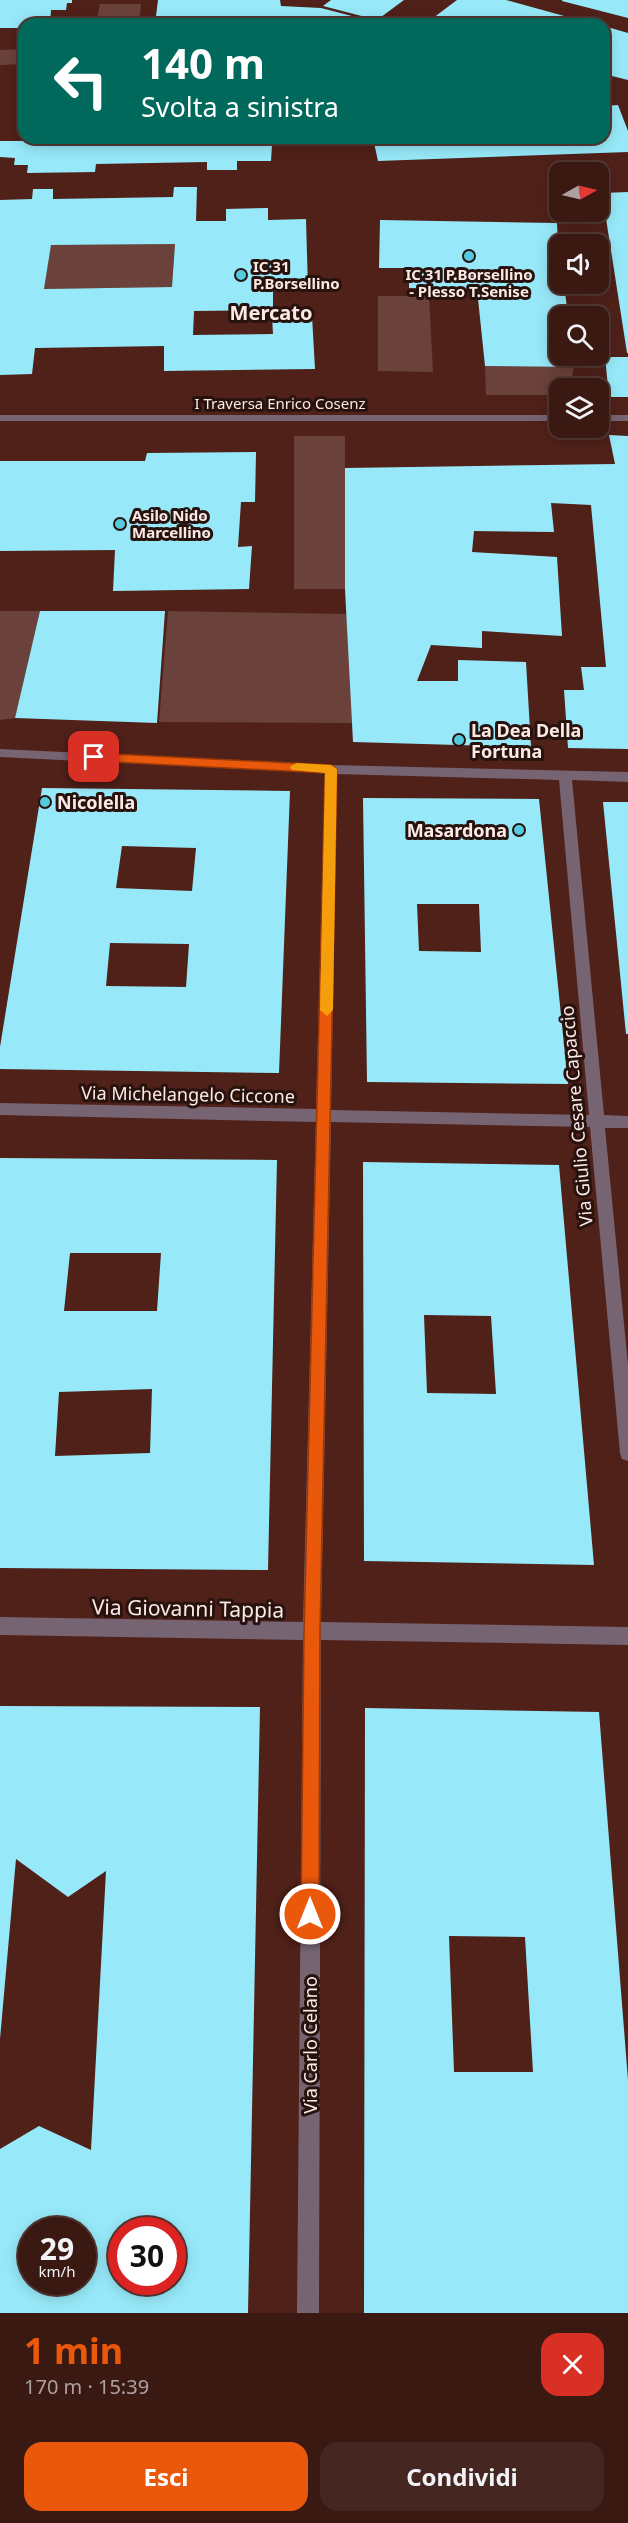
<!DOCTYPE html>
<html lang="it">
<head>
<meta charset="utf-8">
<style>
	body { margin:0; font-family:"Noto Sans",sans-serif; background:#462621; color:#f1f3f6; height:100vh; display:flex; flex-direction:column; font-size:22px; white-space:nowrap }
	* { box-sizing:border-box; margin:0 }
	p { font-size:20px; color:#aca0a0 }
	.icon { flex:none; width:33px; height:33px; fill:none; stroke:currentColor; stroke-width:2; stroke-linecap:round; stroke-linejoin:round }
	.map { position:relative; height:2313px; overflow:hidden }
	.panel { display:flex; flex-direction:column; background:#3b1913; flex:1 }
	.panel>* { flex:none }
	.top-card { position:absolute; left:18px; top:18px; width:592px; height:126px; border-radius:18px; box-shadow:0 3px 15px #0003,0 0 0 2px #543833; background:#00695c; color:#fff; overflow:hidden }
	.needle { width:39px; rotate:82deg }
	.buttons { position:absolute; left:549px; top:162px; display:grid; gap:12px }
	.buttons a { display:grid; place-items:center; width:60px; height:60px; border-radius:12px; background:#3b1913; box-shadow:0 3px 15px #0003,0 0 0 2px #543833; font-size:30px }
	.speed { position:absolute; left:18px; top:2217px; display:flex; gap:12px; font-size:30px; font-weight:700; text-align:center }
	.speed>* { display:grid; place-content:center; width:78px; height:78px; border-radius:50%; background:#3b1913; box-shadow:0 3px 15px #0003,0 0 0 2px #543833; line-height:1 }
	.speed small { font-size:15px; font-weight:400 }
	.speed .limit { border:9px solid #d22; background:#fff; color:#111 }
	.pin { position:absolute; display:grid; place-items:center; width:51px; height:51px; color:#fff; margin:-26px; border-radius:12px; box-shadow:0 3px 9px #0006 }
	.me { position:absolute; width:66px; margin:-33px; rotate:0deg; stroke-linejoin:round; filter:drop-shadow(0 0 4px #0008) }
	.turn { display:flex; align-items:center; gap:21px; height:126px; padding:0 24px; font-size:27px }
	.turn .icon { width:78px; height:78px; stroke-width:2.5 }
	.turn b { display:block; font-size:42px; line-height:51px }
	.round { display:grid; place-items:center; flex:none; width:63px; height:63px; border-radius:18px; background:#462621 }
	.headline { display:flex; align-items:center; justify-content:space-between; height:102px; padding:0 24px }
	h1 { font-size:36px; font-weight:700; line-height:45px; color:#ea580c }
	.button { display:flex; gap:12px; margin-top:auto; padding:12px 24px }
	.button a { flex:1; height:69px; border-radius:18px; background:#ea580c; color:#fff; font-size:24px; font-weight:700; line-height:69px; text-align:center }
	.button a+a { background:#462621; color:#f1f3f6 }
	.map>svg:first-child { display:block }
	.green { fill:#6b423b }
	.building { fill:#97e9f9; fill-rule:evenodd }
	.lines { fill:none; stroke-linecap:round; stroke-linejoin:round }
	.street { fill:#766473; fill-rule:evenodd }
	.route { fill:#ea580c; stroke:#983908; stroke-width:1.5 }
	.slow { fill:#f59e0b }
	.poi-dot { fill:#55cadf; stroke:#27120e; stroke-width:2 }
	.labels { text-anchor:middle; dominant-baseline:central; stroke-width:6; stroke-linejoin:round; paint-order:stroke }
	.far-poi-label { font-size:15px; font-weight:bold; fill:#fce9e6; stroke:#27120e; text-anchor:start }
	.far-street-label { font-size:15px; fill:#fce9e6; stroke:#27120e }
	.poi-label { font-size:18px; font-weight:bold; fill:#fce9e6; stroke:#27120e; text-anchor:start }
	.street-label { font-size:18px; fill:#fce9e6; stroke:#27120e }
	.far-district-label { font-size:20px; font-weight:bold; fill:#fce9e6; stroke:#27120e }
	.near-street-label { font-size:21px; fill:#fce9e6; stroke:#27120e }
</style>
</head>
<body>
<div class="map">
<svg width="628" height="2313" viewBox="0 0 628 2313">
	<rect width="100%" height="100%" fill="#4f2119"/>
	<g class="green">
		<polygon points="100,4 141,4 139,24 96,24"/>
		<polygon points="24,49 24,64 0,65 0,50"/>
		<polygon points="175,244 172,287 44,289 51,245"/>
		<polygon points="378,296 429,296 433,372 378,371"/>
		<polygon points="485,366 574,367 570,388 560,388 559,395 486,395"/>
		<rect x="294" y="436" width="51" height="153"/>
		<polygon points="0,611 40,611 15,718 0,720"/>
		<polygon points="168,611 349,614 352,723 159,722"/>
	</g>
	<g class="building">
		<polygon points="0,0 72,0 72,3 67,3 66,10 51,10 50,24 24,24 24,28 0,28"/>
		<polygon points="158,0 280,0 281,6 321,8 375,22 155,24"/>
		<polygon points="331,0 404,0 377,20 323,6"/>
		<polygon points="457,0 506,0 593,24 425,24"/>
		<polygon points="628,0 628,18 562,1 562,0"/>
		<polygon points="604,26 628,33 628,80 604,74"/>
		<polygon points="618,105 628,131 628,152 378,161 373,138 604,138 604,106"/>
		<polygon points="30,138 139,138 139,140 257,138 257,145 272,145 271,161 237,161 237,170 207,170 207,162 96,164 95,172 27,173 28,165 14,165 15,158 0,157 0,141 30,141"/>
		<path d="M174,187H197L196,221H226V209L268,208V220L306,219L308,290L273,291V310L194,311L193,335L273,334L272,316H312L315,369L164,371V346L35,348L32,374L0,375V200L32,199L33,189H53V199L173,197ZM175,244L172,287L44,289L51,245Z"/>
		<polygon points="628,192 628,353 627,353 602,193"/>
		<polygon points="380,220 557,223 560,284 564,284 568,316 560,316 560,356 573,356 574,367 485,366 477,289 409,288 409,268 379,268"/>
		<polygon points="605,357 628,357 628,397 609,397"/>
		<polygon points="609,435 628,436 628,749 568,748 564,690 584,690 581,667 606,667 591,505 551,503 554,532 474,531 472,552 557,557 562,636 482,631 482,648 431,645 417,681 458,681 458,660 526,662 531,747 353,742 345,589 345,468 615,464"/>
		<polygon points="256,452 255,502 241,502 238,547 252,546 249,589 113,591 115,550 0,551 0,461 145,461 147,453"/>
		<polygon points="40,611 165,611 157,723 15,718"/>
		<path d="M42,788L290,791L279,1073L0,1069V1047ZM122,846L196,848L192,891L116,888ZM110,943L189,944L186,987L106,986Z"/>
		<path d="M363,798L539,799L568,1084L367,1082ZM417,904H479L481,952L419,951Z"/>
		<polygon points="603,802 628,802 628,1034 626,1034"/>
		<path d="M0,1158L277,1160L268,1570L0,1568ZM70,1253H161L157,1311H64ZM152,1389L150,1453L55,1456L59,1392Z"/>
		<path d="M363,1162L559,1165L594,1565L364,1561ZM424,1315L491,1316L496,1394L427,1393Z"/>
		<path d="M0,1706L260,1707L248,2313H0V2149L39,2126L91,2150L106,1871L68,1897L16,1859L0,2039ZM32,2230H82V2282H32ZM122,2230H172V2282H122Z"/>
		<path d="M365,1708L599,1712L628,2080V2313H364ZM449,1936L525,1937L533,2072H454Z"/>
	</g>
	<g class="lines">
		<g class="street">
			<rect x="0" y="415" width="560" height="6"/>
			<rect x="598" y="415" width="30" height="6"/>
			<path d="M0,749L331,765L628,772V782L572,780L604,1115L628,1116V1128H605L628,1365V1461L622,1459L620,1453L590,1127L331,1122L321,1622L628,1627V1645L321,1640L319,2313H297L303,1640L0,1635V1617L303,1622L316,1122L0,1115V1103L316,1109L325,773L0,757ZM337,774L559,780L589,1115L331,1110Z"/>
		</g>
	</g>
	<polygon class="route" points="94,753 331,765 337,769 320,1633 319,1914 317,1921 310,1923 304,1921 301,1914 304,1633 325,773 94,761 89,757"/>
	<polygon class="slow" points="296,763 331,765 337,769 333,1010 327,1016 320,1010 325,773 292,770 290,767"/>
	<g class="poi-dot">
		<circle cx="469" cy="256" r="6"/>
		<circle cx="241" cy="275" r="6"/>
		<circle cx="120" cy="524" r="6"/>
		<circle cx="459" cy="740" r="6"/>
		<circle cx="45" cy="802" r="6"/>
		<circle cx="519" cy="830" r="6"/>
	</g>
	<g class="labels">
		<g class="far-poi-label">
			<text x="253" y="266">IC 31<tspan x="253" dy="17">P.Borsellino</tspan></text>
			<text x="469" y="274" text-anchor="middle">IC 31 P.Borsellino<tspan x="469" dy="17">- Plesso T.Senise</tspan></text>
			<text x="132" y="515">Asilo Nido<tspan x="132" dy="17">Marcellino</tspan></text>
		</g>
		<g class="far-street-label">
			<text x="280" y="403">I Traversa Enrico Cosenz</text>
		</g>
		<g class="poi-label">
			<text x="471" y="730">La Dea Della<tspan x="471" dy="21">Fortuna</tspan></text>
			<text x="57" y="802">Nicolella</text>
			<text x="507" y="830" text-anchor="end">Masardona</text>
		</g>
		<g class="street-label">
			<text transform="translate(188 1094) rotate(1)">Via Michelangelo Ciccone</text>
			<text transform="translate(576 1116) rotate(-95)">Via Giulio Cesare Capaccio</text>
			<text transform="translate(310 2045) rotate(-90)">Via Carlo Celano</text>
		</g>
		<g class="far-district-label">
			<text x="271" y="312">Mercato</text>
		</g>
		<g class="near-street-label">
			<text transform="translate(188 1608) rotate(1)">Via Giovanni Tappia</text>
		</g>
	</g>
</svg>
<div class="buttons">
<a><svg class="needle" viewBox="-14 -14 28 28"><path d="M0-13l5 13h-10z" fill="#e53935"/><path d="M0 13l5-13h-10z" fill="#aca0a0"/></svg></a>
<a><svg class="icon" aria-label="sound" viewBox="0 0 24 24"><path d="M4 9h4l5-4v14l-5-4H4zM17 9q2 3 0 6"/></svg></a>
<a><svg class="icon" aria-label="search" viewBox="0 0 24 24"><circle cx="10" cy="10" r="6"/><path d="M15 15l6 6"/></svg></a>
<a><svg class="icon" aria-label="layers" viewBox="0 0 24 24"><path d="M12 4l9 5-9 5-9-5zM3 14l9 5 9-5"/></svg></a>
</div>
<div class="speed"><div>29<small>km/h</small></div><div class="limit">30</div></div>
<div class="pin" style="left:94px;top:757px;background:#d93025"><svg class="icon" aria-label="arrive" viewBox="0 0 24 24"><path d="M6 21V4h12l-3 4 3 4H6"/></svg></div>
<svg class="me" style="left:310px;top:1914px" viewBox="-20 -20 40 40"><circle r="17" fill="#ea580c" stroke="#fff" stroke-width="3"/><path d="M0-11L8 9 0 5-8 9z" fill="#fff"/></svg>
<div class="top-card">
<div class="turn"><svg class="icon" aria-label="left" viewBox="0 0 24 24"><path d="M17 20v-9H6M10 6l-5 5 5 5"/></svg><div><b>140 m</b>Svolta a sinistra</div></div>
</div>
</div>
<section class="panel">
<div class="headline"><div><h1>1 min</h1><p>170 m · 15:39</p></div><a class="round" style="background:#d93025;color:#fff"><svg class="icon" aria-label="close" viewBox="0 0 24 24"><path d="M6 6l12 12M18 6L6 18"/></svg></a></div>
<div class="button"><a>Esci</a><a>Condividi</a></div>
</section>
</body>
</html>
